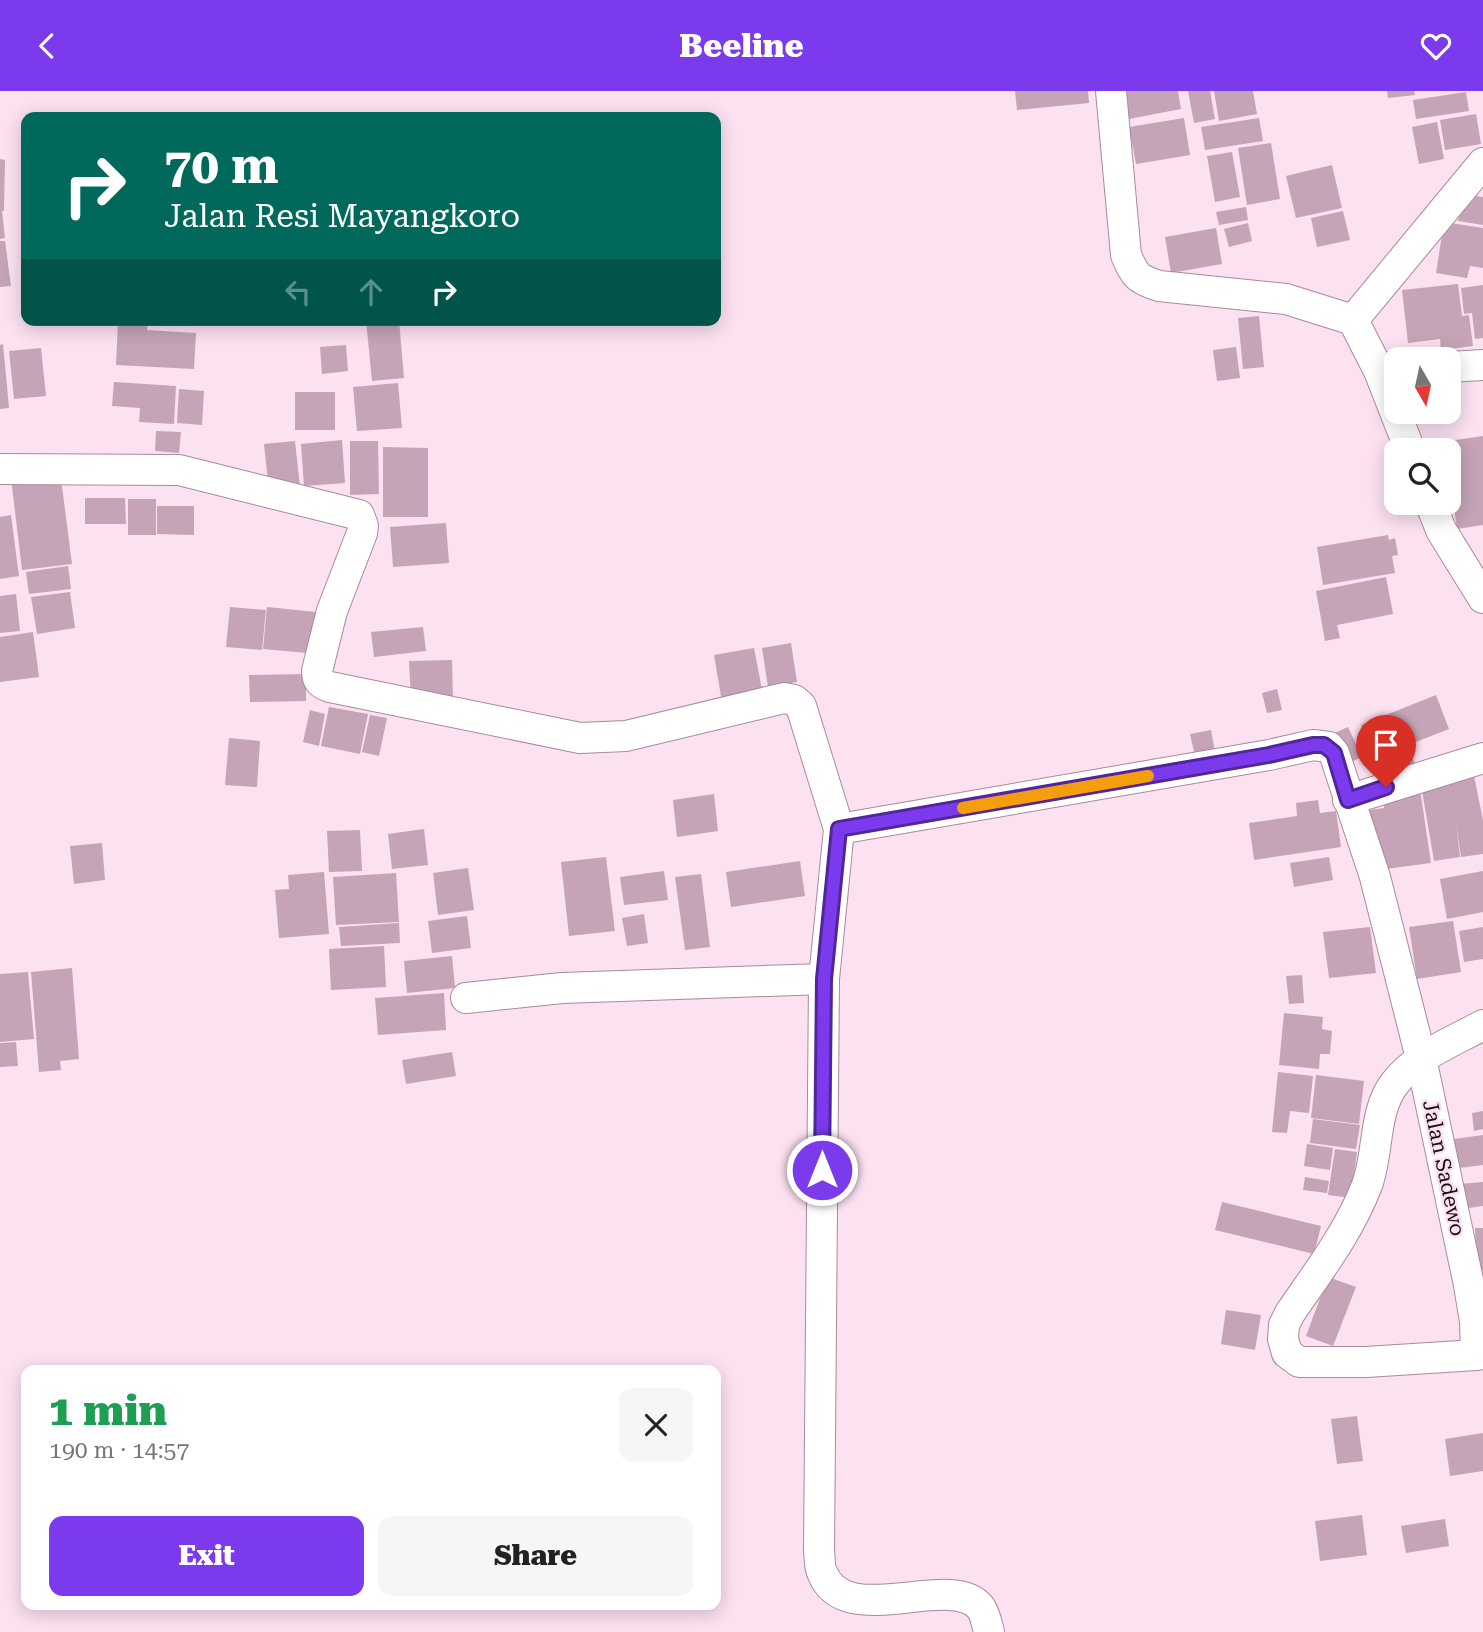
<!DOCTYPE html>
<html lang="en">
<head>
<meta charset="utf-8">
<style>
	body { margin:0; font-family:"Roboto Serif",serif; background:#f6f6f6; color:#222; height:100vh; display:flex; flex-direction:column; font-size:26px; white-space:nowrap }
	* { box-sizing:border-box; margin:0 }
	p { font-size:23px; color:#767676 }
	.icon { flex:none; width:38px; height:38px; fill:none; stroke:currentColor; stroke-width:2; stroke-linecap:round; stroke-linejoin:round }
	.map { position:relative; flex:1; overflow:hidden }
	.panel { position:absolute; left:21px; top:1274px; width:700px; height:245px; display:flex; flex-direction:column; background:#fff; border-radius:14px; box-shadow:0 4px 18px #0003 }
	.panel>* { flex:none }
	.guide { position:absolute; left:21px; top:21px; width:700px; height:214px; border-radius:14px; box-shadow:0 4px 18px #0003; background:#00695c; color:#fff; overflow:hidden }
	.needle { width:46px; rotate:171deg }
	.buttons { position:absolute; left:1384px; top:256px; display:grid; gap:14px }
	.buttons a { display:grid; place-items:center; width:77px; height:77px; border-radius:14px; background:#fff; box-shadow:0 4px 18px #0003; font-size:35px }
	.pin { position:absolute; display:grid; place-items:center; width:60px; height:60px; color:#fff; margin:-72px -30px; border-radius:50% 50% 50% 0; rotate:-45deg; box-shadow:0 0 7px #0007 }
	.pin .icon { rotate:45deg }
	.me { position:absolute; width:77px; margin:-38px; rotate:0deg; stroke-linejoin:round; filter:drop-shadow(0 0 5px #0008) }
	.turn { display:flex; align-items:center; gap:24px; height:147px; padding:0 28px; font-size:32px }
	.turn .icon { width:91px; height:91px; stroke-width:2.5 }
	.turn b { display:block; font-size:49px; line-height:60px }
	.lanes { display:flex; align-items:center; height:66px; padding:0 28px; background:#0003; justify-content:center; gap:35px; direction:ltr }
	.lanes .off { opacity:.35 }
	.round { display:grid; place-items:center; flex:none; width:74px; height:74px; border-radius:14px; background:#f6f6f6 }
	.overview { display:flex; align-items:center; justify-content:space-between; height:119px; padding:0 28px }
	h1 { font-size:42px; font-weight:800; line-height:52px; color:#1e9e55 }
	.cta { display:flex; gap:14px; margin-top:auto; padding:14px 28px }
	.cta a { flex:1; height:80px; border-radius:14px; background:#7c3aed; color:#fff; font-size:28px; font-weight:800; line-height:80px; text-align:center }
	.cta a+a { background:#f6f6f6; color:#222 }
	header { display:flex; justify-content:space-between; align-items:center; height:91px; padding:0 28px; background:#7c3aed; color:#fff; font-size:32px; font-weight:800 }
	.map>svg:first-child { display:block }
	.building { fill:#c4a4b6 }
	.lines { fill:none; stroke-linecap:round; stroke-linejoin:round }
	.street-casing { stroke:#a98a9b; stroke-width:32 }
	.street { stroke:#fff; stroke-width:30 }
	.route-casing { stroke:#51269a; stroke-width:18 }
	.route { stroke:#7c3aed; stroke-width:12 }
	.slow { stroke:#f59e0b; stroke-width:12 }
	.labels { text-anchor:middle; dominant-baseline:central; stroke-width:5; stroke-linejoin:round; paint-order:stroke }
	.street-label { font-size:21px; fill:#190e15; stroke:#fce1f0 }
</style>
</head>
<body>
<header><svg class="icon" aria-label="back" viewBox="0 0 24 24"><path d="M15 5l-7 7 7 7"/></svg>Beeline<svg class="icon" aria-label="heart" viewBox="0 0 24 24"><path d="M12 20l-8-8c-3-5 5-10 8-4 3-6 11-1 8 4z"/></svg></header>
<div class="map">
<svg width="1483" height="1541" viewBox="0 0 1483 1541">
	<rect width="100%" height="100%" fill="#fce1f0"/>
	<g class="building">
		<polygon points="1015,0 1088,0 1089,12 1017,19"/>
		<polygon points="1124,0 1178,0 1181,18 1129,28"/>
		<polygon points="1188,0 1210,0 1215,28 1194,32"/>
		<polygon points="1214,0 1253,0 1257,23 1219,30"/>
		<polygon points="1387,0 1414,0 1415,4 1388,7"/>
		<polygon points="1466,1 1469,20 1416,28 1413,9"/>
		<polygon points="1476,23 1481,53 1445,59 1440,29"/>
		<polygon points="1184,27 1190,64 1136,73 1129,36"/>
		<polygon points="1259,27 1263,50 1205,59 1201,36"/>
		<polygon points="1437,31 1444,68 1419,73 1412,36"/>
		<polygon points="1271,52 1280,108 1247,114 1238,57"/>
		<polygon points="1232,61 1240,106 1215,111 1207,65"/>
		<polygon points="0,68 5,69 4,120 2,120 5,147 0,148"/>
		<polygon points="1332,74 1342,117 1296,127 1286,85"/>
		<polygon points="1462,103 1483,106 1483,134 1458,130"/>
		<polygon points="1246,116 1248,129 1219,134 1216,121"/>
		<polygon points="1343,120 1350,149 1317,156 1311,127"/>
		<polygon points="1444,131 1483,137 1483,177 1470,175 1467,187 1436,182"/>
		<polygon points="1248,132 1252,150 1229,156 1224,138"/>
		<polygon points="1216,137 1222,173 1171,182 1165,146"/>
		<polygon points="0,150 5,150 11,195 0,196"/>
		<polygon points="1458,193 1462,225 1469,224 1473,255 1441,259 1440,248 1408,252 1402,199"/>
		<polygon points="1483,194 1483,247 1475,248 1472,222 1464,223 1461,197"/>
		<polygon points="1259,225 1264,276 1243,278 1238,227"/>
		<polygon points="118,229 148,229 147,239 196,242 194,278 116,274"/>
		<polygon points="366,229 399,229 404,287 372,290"/>
		<polygon points="3,253 9,317 0,318 0,254"/>
		<polygon points="346,254 348,280 322,283 320,256"/>
		<polygon points="1236,256 1240,287 1217,290 1213,259"/>
		<polygon points="41,257 46,305 14,308 9,260"/>
		<polygon points="114,291 176,295 174,333 139,331 140,317 112,315"/>
		<polygon points="398,292 402,337 357,340 353,296"/>
		<polygon points="179,298 204,300 202,334 177,332"/>
		<rect x="295" y="301" width="40" height="38"/>
		<polygon points="156,340 181,341 179,362 155,360"/>
		<polygon points="1483,345 1483,434 1457,438 1454,417 1444,419 1443,411 1449,411 1449,359 1436,359 1435,352"/>
		<polygon points="342,349 345,392 304,395 301,353"/>
		<polygon points="295,350 300,396 269,399 264,353"/>
		<polygon points="350,350 378,350 379,403 350,404"/>
		<polygon points="383,356 428,357 428,426 383,426"/>
		<polygon points="60,380 72,473 22,479 11,387"/>
		<polygon points="85,407 125,407 126,433 85,433"/>
		<rect x="128" y="408" width="28" height="36"/>
		<polygon points="157,415 194,415 194,444 157,443"/>
		<polygon points="11,424 19,485 0,488 0,426"/>
		<polygon points="446,432 449,472 393,476 390,436"/>
		<polygon points="1388,444 1389,449 1395,447 1398,464 1392,465 1395,482 1323,494 1317,456"/>
		<polygon points="68,475 71,498 29,503 26,481"/>
		<polygon points="1386,486 1393,523 1337,534 1340,547 1325,550 1316,500"/>
		<polygon points="70,501 75,537 37,543 31,506"/>
		<polygon points="16,503 20,540 0,542 0,505"/>
		<polygon points="230,516 266,519 262,559 226,556"/>
		<polygon points="267,516 326,522 318,563 263,558"/>
		<polygon points="423,536 426,560 374,566 371,541"/>
		<polygon points="33,541 39,586 0,591 0,546"/>
		<polygon points="791,552 797,591 768,596 762,557"/>
		<polygon points="754,557 763,604 722,611 714,564"/>
		<polygon points="452,569 453,608 411,609 409,570"/>
		<polygon points="306,583 306,610 250,611 249,584"/>
		<polygon points="1277,598 1282,619 1267,622 1262,602"/>
		<polygon points="1436,604 1449,638 1375,667 1361,634"/>
		<polygon points="329,616 368,623 360,663 321,655"/>
		<polygon points="310,619 325,623 319,655 303,651"/>
		<polygon points="370,624 387,627 379,665 362,661"/>
		<polygon points="1348,636 1362,666 1342,675 1328,645"/>
		<polygon points="1211,639 1215,661 1195,665 1190,643"/>
		<polygon points="229,647 260,650 257,696 225,694"/>
		<polygon points="1408,656 1418,680 1385,693 1375,669"/>
		<polygon points="1473,680 1483,729 1483,763 1461,766 1456,733 1460,766 1434,770 1420,688"/>
		<polygon points="1420,698 1431,772 1378,779 1369,719 1384,717 1382,703"/>
		<polygon points="714,703 718,740 677,746 673,709"/>
		<polygon points="1318,709 1320,722 1336,720 1341,756 1254,769 1249,732 1297,725 1296,712"/>
		<polygon points="424,738 428,774 392,778 388,743"/>
		<polygon points="360,739 362,780 329,781 327,740"/>
		<polygon points="102,752 105,789 74,793 70,755"/>
		<polygon points="606,766 615,840 569,845 561,771"/>
		<polygon points="1329,766 1333,789 1294,796 1290,772"/>
		<polygon points="800,770 805,805 731,816 726,781"/>
		<polygon points="468,777 474,819 438,824 433,782"/>
		<polygon points="664,780 668,809 624,814 620,786"/>
		<polygon points="1483,780 1483,821 1447,828 1440,788"/>
		<polygon points="324,781 329,843 279,847 275,799 289,798 288,784"/>
		<polygon points="396,782 399,831 336,834 333,786"/>
		<polygon points="701,783 710,856 685,859 675,786"/>
		<polygon points="644,823 648,852 627,855 622,827"/>
		<polygon points="467,825 471,857 432,862 428,830"/>
		<polygon points="1453,830 1461,881 1417,888 1409,836"/>
		<polygon points="399,832 400,852 341,855 339,836"/>
		<polygon points="1370,836 1376,882 1329,887 1323,841"/>
		<polygon points="1483,836 1483,868 1464,871 1459,840"/>
		<polygon points="384,855 386,896 331,899 329,858"/>
		<polygon points="452,865 455,897 407,902 404,870"/>
		<polygon points="72,877 79,968 60,970 61,979 39,981 31,881"/>
		<polygon points="28,881 34,948 0,951 0,883"/>
		<polygon points="1302,884 1304,912 1289,913 1286,885"/>
		<polygon points="444,902 446,939 378,944 375,907"/>
		<polygon points="1284,922 1323,926 1322,938 1332,940 1330,963 1320,963 1319,978 1279,974"/>
		<polygon points="16,951 18,975 0,976 0,952"/>
		<polygon points="452,961 456,985 406,993 402,969"/>
		<polygon points="1278,981 1313,985 1309,1022 1290,1020 1287,1042 1272,1041"/>
		<polygon points="1316,984 1364,990 1359,1033 1311,1027"/>
		<polygon points="1483,1020 1483,1038 1474,1040 1472,1022"/>
		<polygon points="1313,1028 1360,1034 1356,1058 1310,1052"/>
		<polygon points="1483,1044 1483,1074 1451,1078 1447,1049"/>
		<polygon points="1307,1053 1333,1057 1330,1079 1304,1075"/>
		<polygon points="1335,1058 1357,1061 1351,1107 1328,1104"/>
		<polygon points="1305,1086 1329,1090 1327,1102 1303,1099"/>
		<polygon points="1483,1091 1483,1115 1462,1118 1459,1093"/>
		<polygon points="1222,1111 1321,1135 1314,1163 1215,1139"/>
		<polygon points="1475,1137 1483,1137 1483,1201 1478,1201"/>
		<polygon points="1328,1186 1356,1196 1333,1255 1306,1245"/>
		<polygon points="1226,1219 1261,1224 1255,1259 1221,1253"/>
		<polygon points="1357,1325 1363,1370 1337,1373 1331,1328"/>
		<polygon points="1483,1342 1483,1380 1450,1385 1445,1348"/>
		<polygon points="1362,1424 1367,1464 1320,1470 1315,1430"/>
		<polygon points="1445,1428 1449,1455 1406,1462 1401,1435"/>
	</g>
	<g class="lines">
		<g class="street-casing">
			<g id="street">
				<path d="M1111,0L1126,164C1135,185 1137,188 1159,195L1286,208L1353,229L1379,280L1410,359"/>
				<polyline points="1353,229 1483,72"/>
				<polyline points="1449,276 1483,274"/>
				<path d="M0,378L179,379L359,424L363,435L362,442L332,520L317,580C317,590 321,593 330,596L580,647L626,645L784,607L794,609L801,615L839,738L824,888L819,1460C820,1466 819,1475 822,1481C844,1541 950,1480 980,1516C985,1522 987,1533 989,1541"/>
				<polyline points="1430,411 1441,439 1483,507"/>
				<polyline points="1348,709 1483,667"/>
				<polyline points="839,738 1269,664 1313,654 1329,656 1334,662 1375,786 1421,967 1469,1194 1475,1231 1476,1264 1483,1263"/>
				<polyline points="466,907 562,897 824,888"/>
				<path d="M1476,1264L1366,1271H1299L1287,1262L1283,1248L1284,1234L1290,1222C1318,1181 1349,1141 1367,1094C1379,1062 1373,1020 1395,992C1417,964 1452,951 1483,934"/>
			</g>
		</g>
		<use href="#street" class="street"/>
	</g>
	<g class="lines">
		<g class="route-casing">
			<polyline id="route" points="822,1079 824,888 839,738 1269,664 1313,654 1324,654 1334,662 1348,709 1386,696"/>
		</g>
		<use href="#route" class="route"/>
		<polyline class="slow" points="963,717 1148,685"/>
	</g>
	<g class="labels">
		<g class="street-label">
			<text transform="translate(1444 1077) rotate(78)">Jalan Sadewo</text>
		</g>
	</g>
</svg>
<div class="buttons">
<a><svg class="needle" viewBox="-14 -14 28 28"><path d="M0-13l5 13h-10z" fill="#e53935"/><path d="M0 13l5-13h-10z" fill="#767676"/></svg></a>
<a><svg class="icon" aria-label="search" viewBox="0 0 24 24"><circle cx="10" cy="10" r="6"/><path d="M15 15l6 6"/></svg></a>
</div>
<div class="pin" style="left:1386px;top:696px;background:#d93025"><svg class="icon" aria-label="arrive" viewBox="0 0 24 24"><path d="M6 21V4h12l-3 4 3 4H6"/></svg></div>
<svg class="me" style="left:822px;top:1079px" viewBox="-20 -20 40 40"><circle r="17" fill="#7c3aed" stroke="#fff" stroke-width="3"/><path d="M0-11L8 9 0 5-8 9z" fill="#fff"/></svg>
<div class="guide">
<div class="turn"><svg class="icon" aria-label="right" viewBox="0 0 24 24"><path d="M7 20v-9h11M14 6l5 5-5 5"/></svg><div><b>70 m</b>Jalan Resi Mayangkoro</div></div>
<div class="lanes"><svg class="icon off" aria-label="left" viewBox="0 0 24 24"><path d="M17 20v-9H6M10 6l-5 5 5 5"/></svg><svg class="icon off" aria-label="ahead" viewBox="0 0 24 24"><path d="M12 20V5M6 11l6-6 6 6"/></svg><svg class="icon" aria-label="right" viewBox="0 0 24 24"><path d="M7 20v-9h11M14 6l5 5-5 5"/></svg></div>
</div>
<section class="panel">
<div class="overview"><div><h1>1 min</h1><p>190 m · 14:57</p></div><a class="round"><svg class="icon" aria-label="close" viewBox="0 0 24 24"><path d="M6 6l12 12M18 6L6 18"/></svg></a></div>
<div class="cta"><a>Exit</a><a>Share</a></div>
</section>
</div>
</body>
</html>
